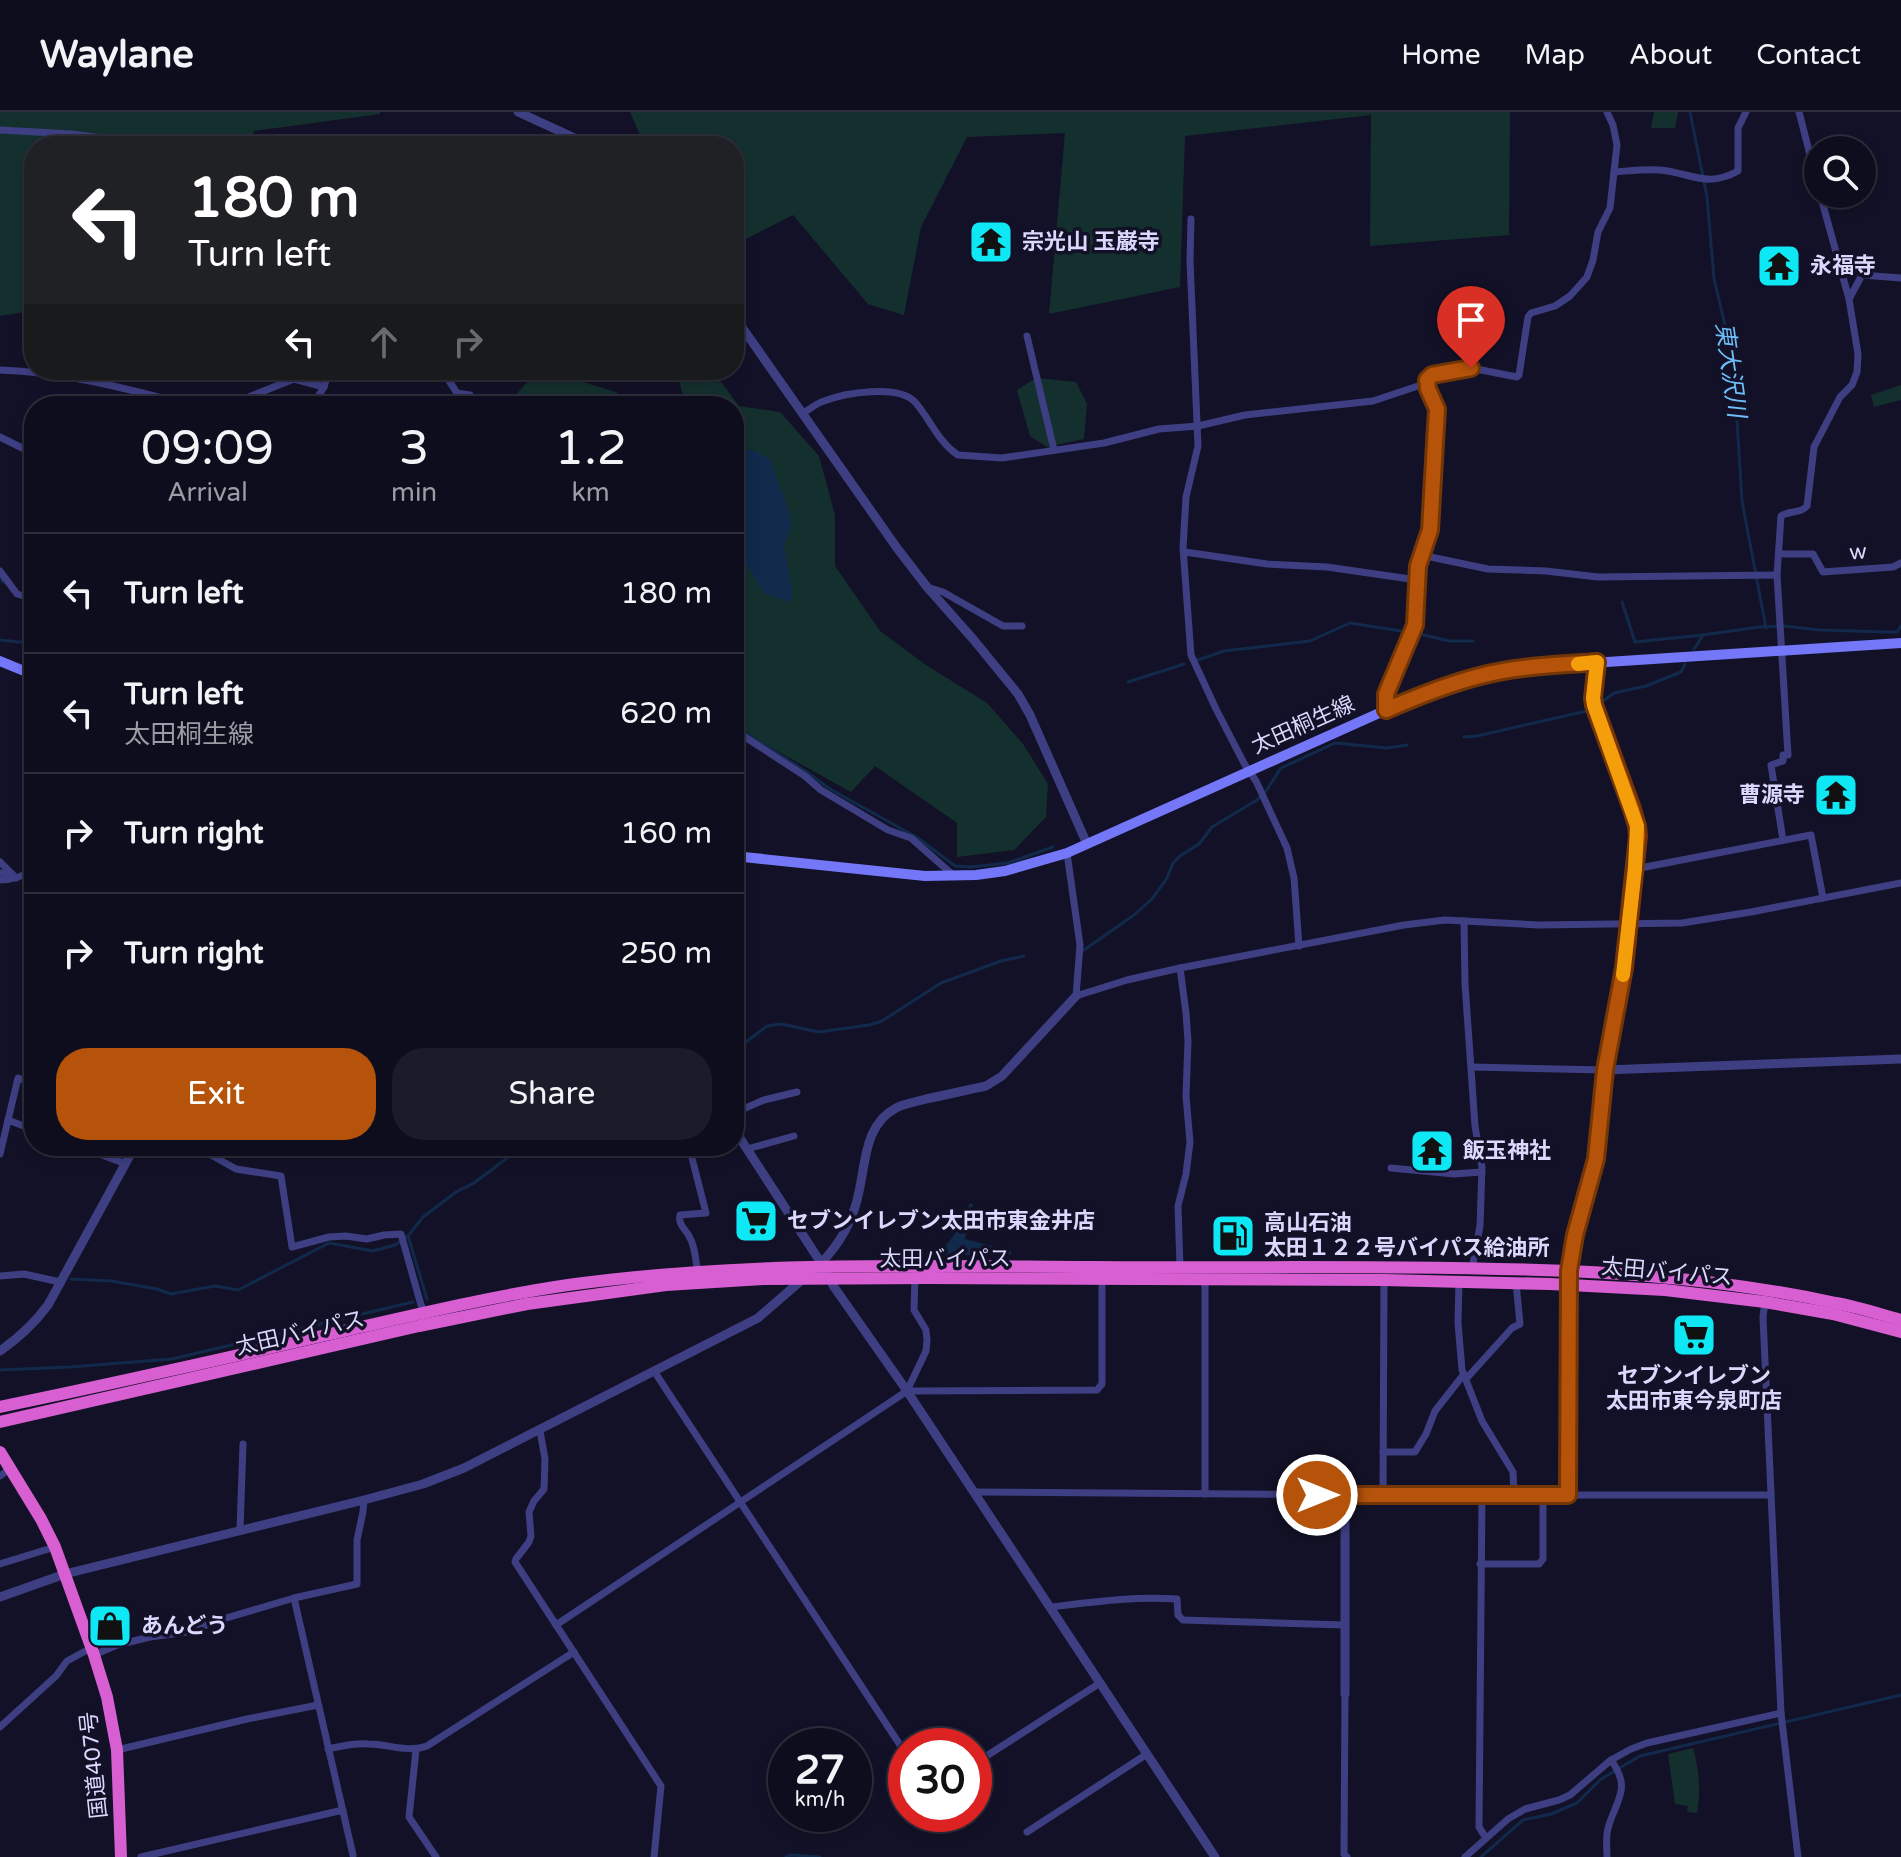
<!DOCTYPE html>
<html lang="en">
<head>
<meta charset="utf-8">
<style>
	body { margin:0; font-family:"Varela Round","Noto Sans JP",sans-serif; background:#1c1b2a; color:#f1f3f6; height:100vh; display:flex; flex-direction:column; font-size:30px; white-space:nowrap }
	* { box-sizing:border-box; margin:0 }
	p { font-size:26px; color:#9b9ca4 }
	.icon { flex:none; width:44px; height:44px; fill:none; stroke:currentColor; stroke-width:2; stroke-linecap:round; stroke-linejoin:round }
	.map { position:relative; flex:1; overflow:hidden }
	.side { position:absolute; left:24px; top:284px; width:720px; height:760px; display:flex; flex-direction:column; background:#0e0d1d; border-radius:32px; box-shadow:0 4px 12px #0003,0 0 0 2px #2e2d3b }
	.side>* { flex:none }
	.banner { position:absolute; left:24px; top:24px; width:720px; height:244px; border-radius:32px; box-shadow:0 4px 12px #0003,0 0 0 2px #2e2d3b; background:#202124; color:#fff; overflow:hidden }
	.tools { position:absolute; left:1804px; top:24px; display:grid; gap:16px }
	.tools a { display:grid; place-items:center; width:72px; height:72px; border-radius:50%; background:#0e0d1d; box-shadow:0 4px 12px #0003,0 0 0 2px #2e2d3b; font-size:40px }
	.speed { position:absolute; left:768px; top:1616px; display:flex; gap:16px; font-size:40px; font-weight:700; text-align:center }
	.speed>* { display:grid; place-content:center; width:104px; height:104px; border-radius:50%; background:#0e0d1d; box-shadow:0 4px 12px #0003,0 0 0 2px #2e2d3b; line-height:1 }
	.speed small { font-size:20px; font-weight:400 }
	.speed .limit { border:12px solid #d22; background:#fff; color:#111 }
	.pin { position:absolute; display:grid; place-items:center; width:68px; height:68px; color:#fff; margin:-82px -34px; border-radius:50% 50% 50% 0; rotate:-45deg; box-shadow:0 0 8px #0007 }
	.pin .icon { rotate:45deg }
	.me { position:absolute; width:88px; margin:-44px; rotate:90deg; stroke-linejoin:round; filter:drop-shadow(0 0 6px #0008) }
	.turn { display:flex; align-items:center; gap:28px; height:168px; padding:0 32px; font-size:36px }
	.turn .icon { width:104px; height:104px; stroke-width:2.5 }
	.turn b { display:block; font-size:56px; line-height:68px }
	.lanes { display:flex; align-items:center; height:76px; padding:0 32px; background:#0003; justify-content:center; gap:40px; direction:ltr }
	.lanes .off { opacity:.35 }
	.eta { display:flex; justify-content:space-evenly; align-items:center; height:136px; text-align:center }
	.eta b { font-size:48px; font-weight:600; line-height:56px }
	.button { display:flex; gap:16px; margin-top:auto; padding:16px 32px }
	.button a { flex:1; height:92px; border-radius:32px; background:#b45309; color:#fff; font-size:32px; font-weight:600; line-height:92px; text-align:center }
	.button a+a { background:#1c1b2a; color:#f1f3f6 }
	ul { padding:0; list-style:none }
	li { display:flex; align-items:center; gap:24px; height:120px; padding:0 32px; border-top:2px solid #2e2d3b }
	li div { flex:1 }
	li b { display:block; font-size:30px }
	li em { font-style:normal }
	header { display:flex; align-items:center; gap:48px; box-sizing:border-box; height:112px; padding:0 40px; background:#0e0d1d; border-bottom:2px solid #2e2d3b }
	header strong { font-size:38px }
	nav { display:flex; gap:44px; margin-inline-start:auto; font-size:28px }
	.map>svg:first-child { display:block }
	.green { fill:#14302e }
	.water { fill:#112a4b }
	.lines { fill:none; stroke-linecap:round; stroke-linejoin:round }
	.stream { stroke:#112a4b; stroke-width:3 }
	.minor { stroke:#3e3f83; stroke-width:7 }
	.tertiary { stroke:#3e3f83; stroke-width:9 }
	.secondary { stroke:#7478f8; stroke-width:10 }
	.trunk { stroke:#d85fd2; stroke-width:12 }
	.route-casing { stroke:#753606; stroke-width:20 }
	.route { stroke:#b45309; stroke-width:14 }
	.slow { stroke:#f59e0b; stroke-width:14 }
	.labels { text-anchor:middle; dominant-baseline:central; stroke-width:7; stroke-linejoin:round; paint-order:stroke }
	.poi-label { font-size:22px; font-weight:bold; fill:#dbd8fd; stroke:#131127; text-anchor:start }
	.street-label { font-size:22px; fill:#dbd8fd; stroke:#131127 }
	.water-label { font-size:24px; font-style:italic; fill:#6cbef8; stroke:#131127 }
</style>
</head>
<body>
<header>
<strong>Waylane</strong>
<nav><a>Home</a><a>Map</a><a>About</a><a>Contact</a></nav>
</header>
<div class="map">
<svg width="1901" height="1745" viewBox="0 0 1901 1745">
	<rect width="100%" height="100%" fill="#131127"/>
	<g class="green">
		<polygon points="0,0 380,0 380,2 254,19 251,34 34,34 34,192 31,199 0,204"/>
		<polygon points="630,0 1510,0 1509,123 1370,134 1371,3 1185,24 1180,175 1049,202 1065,21 967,25 921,115 904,203 868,192 793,103 734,133 734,34 645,34"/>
		<polygon points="1654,0 1678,0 1675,16 1651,16"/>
		<polygon points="527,258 570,258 573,267 619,281 553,294 506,294 529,268"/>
		<polygon points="677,258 712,258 739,294 780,300 819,344 835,403 835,454 880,519 926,553 987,591 1023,632 1048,672 1046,705 1014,738 957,745 957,711 875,654 851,680 734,615 734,294 690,294 682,280"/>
		<polygon points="1036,266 1076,270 1087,292 1084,327 1047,335 1030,324 1017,278"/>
		<polygon points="1901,273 1901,288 1874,295 1871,283"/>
		<path d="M1693,1636C1699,1657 1701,1680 1697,1701L1687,1700L1688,1694L1675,1692L1668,1642Z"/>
	</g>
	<g class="water">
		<polygon points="750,337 770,347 791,405 791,415 784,435 793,483 789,490 764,481 742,445 734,426 734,339"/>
		<polygon points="970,1091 973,1092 965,1127 1011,1139 1011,1143 943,1143 942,1139 956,1120"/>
	</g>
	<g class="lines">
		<g class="stream">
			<polyline points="1690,0 1707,85 1714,167 1733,246 1742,389 1766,516"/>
			<polyline points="0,466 3,470"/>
			<polyline points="1622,490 1635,530 1703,523"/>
			<polyline points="0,528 19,530 34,529"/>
			<polyline points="1694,537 1703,523 1759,515 1785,514 1819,518 1887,520 1897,520 1901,514"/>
			<polyline points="1198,548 1224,539 1310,529 1350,511 1420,522 1449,529 1473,529"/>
			<polyline points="1128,570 1184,552"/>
			<polyline points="734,614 807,660 830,677 918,726 955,754 971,755 1008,751 1053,735"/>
			<polyline points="1464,625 1477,624 1591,598 1614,581 1646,574 1681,560 1685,552"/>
			<polyline points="1084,838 1134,803 1152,787 1167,766 1173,751 1180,744 1199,732 1212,715 1257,688 1266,679 1281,656 1335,631 1387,636 1407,633"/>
			<polyline points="734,935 742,933 767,914 781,912 819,920 869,913 882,909 941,871 1001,849 1024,844"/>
			<polyline points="408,1124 427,1187"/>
			<polyline points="71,1167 111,1169 157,1177 171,1182 215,1174 238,1178 329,1131 373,1139 395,1133 408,1124 423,1105 456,1080 474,1071 523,1034"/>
			<polyline points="0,1258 70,1255 172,1247 413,1190"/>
			<polyline points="786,1745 791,1743 820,1745"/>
			<polyline points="1481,1745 1523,1708 1551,1702 1577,1691 1601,1667 1640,1644 1901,1583"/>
		</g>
		<g class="minor">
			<polyline points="1799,0 1818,74"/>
			<polyline points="0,18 72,22 159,34"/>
			<path d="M1614,60C1629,59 1644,57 1659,58C1690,60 1706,77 1738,59V16L1746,0"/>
			<polyline points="1820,82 1849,187"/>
			<polyline points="1191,107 1190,149 1198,334 1186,385 1183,436 1191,543 1216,597 1245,653 1256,669 1287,736 1294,766 1299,834"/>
			<polyline points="1027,224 1054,338"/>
			<path d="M0,258C62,260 121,275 181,291L184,294"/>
			<polyline points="427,258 446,264 457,281 470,283"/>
			<polyline points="213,294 236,290 294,267 324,275"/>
			<polyline points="312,294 324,275 329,258"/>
			<path d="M803,301C810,297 817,291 824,289C845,281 898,272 915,290C930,307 938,330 958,343L1002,346L1104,331L1159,317L1198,314L1245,303L1373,289L1427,271"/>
			<polyline points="0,325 34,342"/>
			<polyline points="1185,440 1267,452 1327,455 1417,468"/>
			<polyline points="1780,442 1813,442 1823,460 1893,455 1901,451"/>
			<polyline points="1421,443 1488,457 1546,459 1598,465 1777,463"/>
			<polyline points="0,459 17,482 34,487"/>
			<polyline points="927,475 943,480 1003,514 1022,514"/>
			<polyline points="1386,598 1386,582 1415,513 1418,454 1430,418 1437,297 1428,277 1427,268 1432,263 1471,256 1517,265 1519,263 1528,205 1531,201 1555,194 1570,184 1587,165 1593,148 1598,120 1610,96 1617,33 1613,13 1607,0"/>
			<polyline points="734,618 805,664 821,678 888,718 911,726 953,763"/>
			<path d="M1783,728L1771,653L1783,649V643H1788L1777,463L1781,404C1789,398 1801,402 1807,394L1814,335L1840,285L1852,273L1857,260L1858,242L1849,187L1862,163L1901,166"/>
			<polyline points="1067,741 1080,833 1076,884 1127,868 1180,856 1404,813 1445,808 1539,813 1682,811 1751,800 1901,771"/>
			<polyline points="0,750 16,766"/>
			<polyline points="1635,757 1811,723 1823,786"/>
			<polyline points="0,761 12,762"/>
			<path d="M0,768C13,768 24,764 34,757"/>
			<polyline points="1464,809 1465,872 1475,1014 1482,1055 1480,1114 1472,1157"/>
			<polyline points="1180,856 1186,901 1188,929 1186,984 1190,1030 1186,1062 1178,1094 1180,1155"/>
			<polyline points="1472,955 1605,958 1624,856 1638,724 1637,714 1632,697 1594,593 1593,586 1597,550"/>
			<polyline points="27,969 34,951"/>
			<polyline points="734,1001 764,988 797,980"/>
			<polyline points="8,1008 34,1018"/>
			<polyline points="78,1034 126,1052"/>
			<polyline points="186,1034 204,1039 236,1057 281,1064 292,1135 329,1125 346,1124 367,1127 384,1123 401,1122 421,1193 425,1200"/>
			<polyline points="747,1037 794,1024"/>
			<polyline points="0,1042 18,966 34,972"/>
			<polyline points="1391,1056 1454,1062 1482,1060"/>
			<path d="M698,1160C695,1149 696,1137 690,1126C686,1117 678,1114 680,1103L706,1101L692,1046L694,1042L726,1034"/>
			<polyline points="0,1164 24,1162 60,1170"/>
			<polyline points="1205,1167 1205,1382"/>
			<polyline points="1459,1169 1458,1211 1462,1258 1482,1309 1513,1360 1514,1383"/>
			<polyline points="1765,1190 1763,1205 1781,1601 1798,1745"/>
			<polyline points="654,1259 906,1642"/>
			<polyline points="1466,1267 1512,1216 1520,1212 1516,1171"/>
			<polyline points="907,1279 1097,1278 1102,1272 1102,1167"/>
			<polyline points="540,1319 545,1347 544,1377 534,1389 529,1400 531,1424 529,1430 516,1447 515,1450 661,1674 654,1745"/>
			<polyline points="1383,1340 1415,1340 1426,1322 1435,1299 1464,1262"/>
			<polyline points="0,1364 11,1356"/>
			<polyline points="974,1380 1383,1383 1771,1383"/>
			<polyline points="1383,1383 1384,1168"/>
			<polyline points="1482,1383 1479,1715 1486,1726"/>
			<polyline points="1568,1383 1569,1159"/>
			<polyline points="240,1418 243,1332"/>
			<polyline points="0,1452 55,1435"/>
			<polyline points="1480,1452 1539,1452 1543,1447 1543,1383"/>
			<polyline points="294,1486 353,1743"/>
			<path d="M1051,1495C1093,1490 1134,1484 1177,1487L1178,1503L1183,1508L1344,1513"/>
			<polyline points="556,1513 907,1279 926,1239 927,1228 926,1218 914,1198 915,1166"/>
			<polyline points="94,1543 117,1533 150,1525 187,1520 223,1507 294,1486 357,1472 357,1428 363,1400 364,1388"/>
			<polyline points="1345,1582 1344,1742 1347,1745"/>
			<polyline points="0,1615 56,1564 67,1549 91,1536"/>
			<path d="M328,1637C342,1634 354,1631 368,1632C388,1632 408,1641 427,1634L574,1540"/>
			<polyline points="117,1638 247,1607 318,1593"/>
			<polyline points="416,1638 409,1705 436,1745"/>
			<polyline points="974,1652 1100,1571"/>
			<polyline points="1027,1720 1147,1642"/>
			<polyline points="141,1745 343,1698"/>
			<polyline points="1465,1745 1508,1707 1525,1697 1559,1688 1570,1683 1611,1648 1631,1637 1647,1631 1781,1601"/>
			<path d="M1607,1745C1607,1734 1605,1723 1609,1713C1618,1685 1631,1676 1611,1648"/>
		</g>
		<g class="tertiary">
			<polyline points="518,0 592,34"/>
			<polyline points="734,204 897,436 927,475 973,527 1018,582 1030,603 1087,732"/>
			<polyline points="734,1017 821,1151 834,1175 907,1279 1215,1745"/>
			<path d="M815,1157C833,1140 848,1118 855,1095C867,1060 860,1015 896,996C905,991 916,990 926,987C946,983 966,978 986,974L1002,964L1076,884"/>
			<polyline points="1569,1159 1575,1123 1596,1047 1605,958 1901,947"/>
			<path d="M0,1239C20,1225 34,1212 48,1193L135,1034"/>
			<polyline points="1345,1383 1345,1582"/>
			<polyline points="0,1485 65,1462 364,1388 423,1372 464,1356 758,1206 804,1166"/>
		</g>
		<g class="secondary">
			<polyline points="0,549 34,563"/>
			<polyline points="734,744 925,764 976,763 1005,759 1067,741 1386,598 1416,585 1480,564 1530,555 1901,531"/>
		</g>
		<g class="trunk">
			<path d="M0,1295C109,1272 218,1248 326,1223C406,1205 487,1185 568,1173C741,1149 917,1154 1092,1155C1251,1156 1410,1153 1569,1159C1659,1163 1748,1172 1836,1191C1858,1195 1879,1202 1901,1208"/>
			<polyline points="0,1310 419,1214 527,1192 666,1173 763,1167 929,1166 1384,1168 1550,1172 1665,1178 1765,1190 1833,1202 1901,1220"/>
			<polyline points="0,1340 41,1407 55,1435 94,1543 107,1585 117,1638 121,1745"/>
		</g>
	</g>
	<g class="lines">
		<g class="route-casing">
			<path id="route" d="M1317,1383H1568L1569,1159L1575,1123L1596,1047L1605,958L1624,856L1638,724L1637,714L1632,697L1594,593L1593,586L1597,550C1558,553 1518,554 1480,564C1448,572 1416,585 1386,598V582L1415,513L1418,454L1430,418L1437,297L1428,277L1427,268L1432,263L1471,256"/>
		</g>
		<use href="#route" class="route"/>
		<polyline class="slow" points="1578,552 1597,550 1593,586 1594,593 1637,714 1635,757 1623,863"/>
	</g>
	<defs>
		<g id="temple-square" transform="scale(2.3)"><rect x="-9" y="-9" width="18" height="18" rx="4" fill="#0ee8f4" stroke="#131127"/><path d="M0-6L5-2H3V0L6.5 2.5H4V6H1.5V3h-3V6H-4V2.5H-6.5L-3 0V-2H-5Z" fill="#111"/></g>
		<g id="supermarket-square" transform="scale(2.3)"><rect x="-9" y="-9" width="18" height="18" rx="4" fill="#0ee8f4" stroke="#131127"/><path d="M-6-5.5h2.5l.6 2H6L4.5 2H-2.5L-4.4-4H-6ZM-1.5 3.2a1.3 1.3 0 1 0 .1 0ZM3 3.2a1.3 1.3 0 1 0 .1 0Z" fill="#111"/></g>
		<g id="fuel-square" transform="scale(2.3)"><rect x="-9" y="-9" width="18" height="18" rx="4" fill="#0ee8f4" stroke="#131127"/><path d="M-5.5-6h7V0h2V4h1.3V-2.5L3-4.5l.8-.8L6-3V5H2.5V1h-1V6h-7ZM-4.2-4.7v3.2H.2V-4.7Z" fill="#111"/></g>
		<g id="shop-square" transform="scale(2.3)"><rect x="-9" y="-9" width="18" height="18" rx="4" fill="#0ee8f4" stroke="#131127"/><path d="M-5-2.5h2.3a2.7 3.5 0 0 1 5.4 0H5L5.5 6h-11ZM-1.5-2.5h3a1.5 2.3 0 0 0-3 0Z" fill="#111"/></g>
	</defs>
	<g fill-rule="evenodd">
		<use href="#temple-square" x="991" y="130"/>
		<use href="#temple-square" x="1779" y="154"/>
		<use href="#temple-square" x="1836" y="683"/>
		<use href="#temple-square" x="1432" y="1039"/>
		<use href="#supermarket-square" x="756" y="1109"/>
		<use href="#fuel-square" x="1233" y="1124"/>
		<use href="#supermarket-square" x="1694" y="1223"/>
		<use href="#shop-square" x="110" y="1514"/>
	</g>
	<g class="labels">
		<g class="poi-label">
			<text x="1022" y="130">宗光山 玉巌寺</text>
			<text x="1810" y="154">永福寺</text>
			<text x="1805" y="683" text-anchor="end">曹源寺</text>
			<text x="1463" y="1039">飯玉神社</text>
			<text x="787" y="1109">セブンイレブン太田市東金井店</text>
			<text x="1264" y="1111">高山石油<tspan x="1264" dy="25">太田１２２号バイパス給油所</tspan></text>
			<text x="1694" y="1264" text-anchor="middle">セブンイレブン<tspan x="1694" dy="25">太田市東今泉町店</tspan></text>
			<text x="141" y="1514">あんどう</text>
		</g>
		<g class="street-label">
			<text transform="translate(1858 440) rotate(-4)">w</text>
			<text transform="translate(1303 613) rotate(-24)">太田桐生線</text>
			<text x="945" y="1147">太田バイパス</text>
			<text transform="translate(1667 1160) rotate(5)">太田バイパス</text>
			<text transform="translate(300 1221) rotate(-13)">太田バイパス</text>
			<text transform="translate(94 1653) rotate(-96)">国道407号</text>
		</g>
		<g class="water-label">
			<text transform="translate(1730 258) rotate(82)">東大沢川</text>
		</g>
	</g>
</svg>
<div class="tools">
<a><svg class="icon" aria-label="search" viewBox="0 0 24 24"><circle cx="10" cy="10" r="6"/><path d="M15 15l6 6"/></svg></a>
</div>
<div class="speed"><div>27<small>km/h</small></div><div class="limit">30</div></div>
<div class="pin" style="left:1471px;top:256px;background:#d93025"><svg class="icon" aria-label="arrive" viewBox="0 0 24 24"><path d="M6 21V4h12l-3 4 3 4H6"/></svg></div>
<svg class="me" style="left:1317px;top:1383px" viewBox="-20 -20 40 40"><circle r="17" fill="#b45309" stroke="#fff" stroke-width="3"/><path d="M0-11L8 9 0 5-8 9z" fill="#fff"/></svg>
<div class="banner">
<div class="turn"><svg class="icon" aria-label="left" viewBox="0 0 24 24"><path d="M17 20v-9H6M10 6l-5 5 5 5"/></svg><div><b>180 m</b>Turn left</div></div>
<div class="lanes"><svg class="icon" aria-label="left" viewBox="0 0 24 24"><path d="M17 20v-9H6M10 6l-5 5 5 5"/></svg><svg class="icon off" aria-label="ahead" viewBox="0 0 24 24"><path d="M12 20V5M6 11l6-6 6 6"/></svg><svg class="icon off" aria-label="right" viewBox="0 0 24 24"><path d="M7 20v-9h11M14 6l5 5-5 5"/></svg></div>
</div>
<section class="side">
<div class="eta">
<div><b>09:09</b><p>Arrival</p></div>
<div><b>3</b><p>min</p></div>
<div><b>1.2</b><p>km</p></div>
</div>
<ul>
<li><svg class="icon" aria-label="left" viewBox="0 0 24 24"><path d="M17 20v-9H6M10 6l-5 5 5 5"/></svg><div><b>Turn left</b></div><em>180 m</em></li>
<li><svg class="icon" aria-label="left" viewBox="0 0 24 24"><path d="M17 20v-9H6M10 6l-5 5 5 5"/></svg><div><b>Turn left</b><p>太田桐生線</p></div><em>620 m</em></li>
<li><svg class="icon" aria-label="right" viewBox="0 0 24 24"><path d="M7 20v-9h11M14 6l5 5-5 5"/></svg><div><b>Turn right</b></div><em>160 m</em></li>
<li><svg class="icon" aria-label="right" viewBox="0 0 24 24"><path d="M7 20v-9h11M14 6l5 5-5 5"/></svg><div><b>Turn right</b></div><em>250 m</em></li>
</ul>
<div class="button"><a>Exit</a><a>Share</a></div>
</section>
</div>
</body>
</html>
